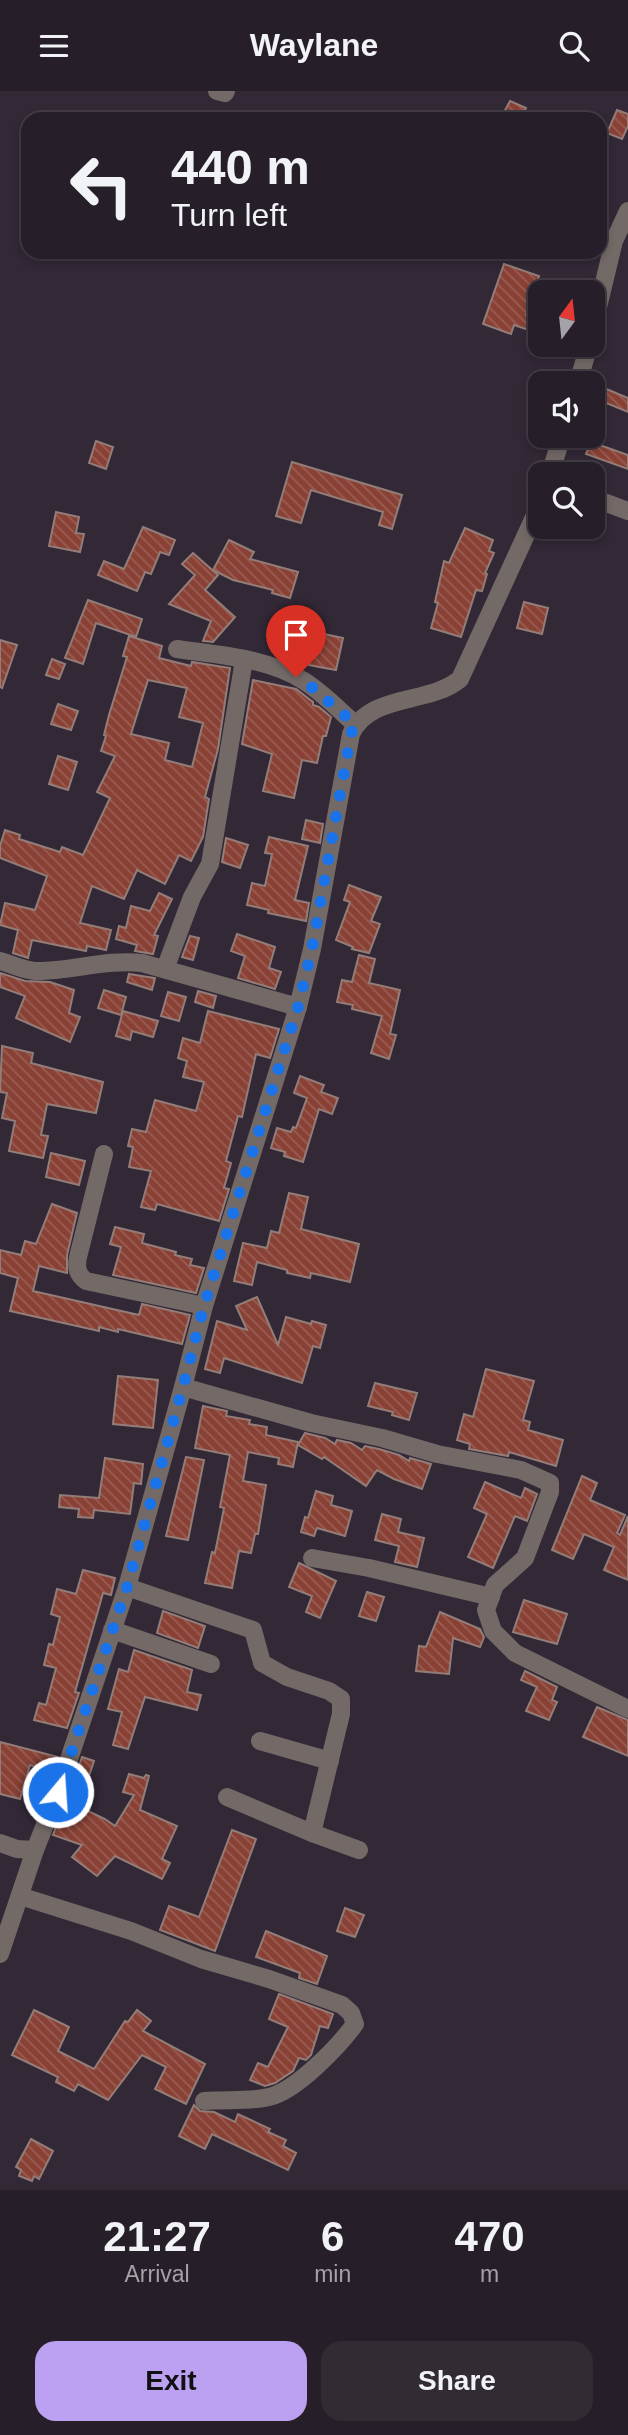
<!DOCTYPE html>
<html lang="en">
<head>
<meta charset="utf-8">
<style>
	body { margin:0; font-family:Helvetica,sans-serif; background:#322b34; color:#f1f3f6; height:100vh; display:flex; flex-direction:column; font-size:26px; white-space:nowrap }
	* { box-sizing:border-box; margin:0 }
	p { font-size:23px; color:#a4a2a8 }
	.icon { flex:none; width:38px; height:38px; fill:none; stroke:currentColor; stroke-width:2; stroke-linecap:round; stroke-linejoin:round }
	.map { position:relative; height:2099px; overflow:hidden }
	.panel { display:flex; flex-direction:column; background:#261e28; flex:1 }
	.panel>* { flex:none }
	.banner { position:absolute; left:21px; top:21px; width:586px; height:147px; border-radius:21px; box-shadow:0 4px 10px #0003,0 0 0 2px #423c45; background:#261e28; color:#f1f3f6; overflow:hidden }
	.needle { width:46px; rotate:15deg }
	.tools { position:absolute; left:528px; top:189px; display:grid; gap:14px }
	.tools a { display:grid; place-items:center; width:77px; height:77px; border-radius:14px; background:#261e28; box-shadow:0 4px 10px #0003,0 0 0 2px #423c45; font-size:35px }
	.pin { position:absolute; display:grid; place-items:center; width:60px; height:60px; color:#fff; margin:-72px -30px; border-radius:50% 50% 50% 0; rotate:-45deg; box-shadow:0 0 7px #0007 }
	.pin .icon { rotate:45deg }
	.me { position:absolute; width:77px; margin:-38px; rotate:18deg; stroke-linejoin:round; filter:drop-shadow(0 0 5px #0008) }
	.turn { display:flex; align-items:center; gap:24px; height:147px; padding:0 35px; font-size:32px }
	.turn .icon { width:91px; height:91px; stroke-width:2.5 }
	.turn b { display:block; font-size:49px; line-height:60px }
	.eta { display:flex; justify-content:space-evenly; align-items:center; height:119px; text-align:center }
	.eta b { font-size:42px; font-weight:700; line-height:49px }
	.action { display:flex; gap:14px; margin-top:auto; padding:14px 35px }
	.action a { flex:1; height:80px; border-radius:21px; background:#bca0f2; color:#111; font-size:28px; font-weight:700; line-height:80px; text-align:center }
	.action a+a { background:#322b34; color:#f1f3f6 }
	header { display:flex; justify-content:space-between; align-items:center; height:91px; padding:0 35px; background:#261e28; font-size:32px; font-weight:700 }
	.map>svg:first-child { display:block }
	.building { fill:url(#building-back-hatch); stroke:#937d79; stroke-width:2; fill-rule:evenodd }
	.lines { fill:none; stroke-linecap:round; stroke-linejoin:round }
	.minor { stroke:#736a67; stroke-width:18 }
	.route { stroke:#1a73e8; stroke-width:12; stroke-dasharray:0 21.6 }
</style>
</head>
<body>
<header><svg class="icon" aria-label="menu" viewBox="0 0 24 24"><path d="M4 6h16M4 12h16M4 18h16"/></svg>Waylane<svg class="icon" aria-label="search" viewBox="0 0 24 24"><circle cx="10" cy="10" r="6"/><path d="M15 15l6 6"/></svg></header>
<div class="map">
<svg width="628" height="2099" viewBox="0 0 628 2099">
	<defs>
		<pattern id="building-back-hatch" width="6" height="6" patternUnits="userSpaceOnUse" patternTransform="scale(1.75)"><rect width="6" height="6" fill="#894135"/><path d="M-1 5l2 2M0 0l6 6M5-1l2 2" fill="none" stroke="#9a5d53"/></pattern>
	</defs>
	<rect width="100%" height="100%" fill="#322836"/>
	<g class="building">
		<polygon points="510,10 526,17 520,28 514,28 503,23"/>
		<polygon points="617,19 628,23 628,35 622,48 607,42"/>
		<polygon points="504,173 539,185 526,224 541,229 541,243 514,234 511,243 483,233"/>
		<polygon points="604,297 628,307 628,321 599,309"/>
		<polygon points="96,350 113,356 106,378 89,372"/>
		<polygon points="591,351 628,364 628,378 586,363"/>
		<polygon points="292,371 402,404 392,438 379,434 383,421 311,399 301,432 276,425"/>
		<polygon points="56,421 79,426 76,442 84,443 80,461 49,455"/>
		<polygon points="143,436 175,449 169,464 160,461 151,483 145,481 137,500 98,484 104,470 124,478"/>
		<polygon points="465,437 493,449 489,460 494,462 485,482 487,483 482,500 476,499 461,546 431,537 438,512 435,511 444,470 449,472"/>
		<polygon points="229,449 254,461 250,468 298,481 290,507 272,502 273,499 233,489 213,479"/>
		<polygon points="193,462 218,484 205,499 235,526 213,551 203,550 211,530 169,513 195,484 182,473"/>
		<polygon points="88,509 142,528 136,546 96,532 83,573 65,567"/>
		<polygon points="524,511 548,517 542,543 517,537"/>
		<polygon points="310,540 343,547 336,579 303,573"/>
		<path d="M129,545L162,555L159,567L191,575L192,571L230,577L218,658L205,706L209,708L203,746L191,770L179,764L165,793L137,779L124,808L92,795L80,832L111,839L106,859L87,855L86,860L32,849L28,867L13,862L18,839L0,834L5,812L35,819L47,785L0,767V755L5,739L20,744L19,748L60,761L62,756L83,764L110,707L97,701L115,665L101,660L106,645L104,644L109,624L127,566L123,565ZM148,589L187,597L179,626L203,632L192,676L165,669L169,652L131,643Z"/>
		<polygon points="0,549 17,554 2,597 0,596"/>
		<polygon points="52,568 65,573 59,588 46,584"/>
		<polygon points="253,589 296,598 313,611 313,614 319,616 331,626 326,645 323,645 317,672 302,669 294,707 263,700 272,663 242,653"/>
		<polygon points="58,613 78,620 71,639 51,633"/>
		<polygon points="58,665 77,671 68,699 49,693"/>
		<polygon points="306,729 323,733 320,752 302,748"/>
		<polygon points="269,746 308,755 295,809 309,812 306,830 268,822 269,819 247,814 252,792 265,795 272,763 265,762"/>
		<polygon points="226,747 248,754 240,777 222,771"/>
		<polygon points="349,794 381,806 371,830 380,833 369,862 352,858 353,856 336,849 350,811 344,809"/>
		<polygon points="159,802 172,808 154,844 158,845 153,863 135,860 137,854 116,848 119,835 126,837 131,815 150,820"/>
		<polygon points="237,843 275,856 269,877 281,881 275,898 238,887 245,865 231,860"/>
		<polygon points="190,845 199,847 193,869 182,866"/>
		<polygon points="359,864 375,868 369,892 400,899 390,943 396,944 389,968 371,962 382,925 352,918 353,914 337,911 342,889 352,891"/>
		<polygon points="0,882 25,890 50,891 74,899 69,922 80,926 70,951 16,927 25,905 0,896"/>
		<polygon points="129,883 155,887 152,899 127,891"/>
		<polygon points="104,899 126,906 121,924 98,917"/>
		<polygon points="198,900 216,905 213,917 195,911"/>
		<polygon points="168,901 186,906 179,930 161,925"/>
		<polygon points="123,920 158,930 153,946 132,940 130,949 116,945"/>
		<polygon points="208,920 279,938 270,967 256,963 242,1026 238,1025 226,1070 231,1072 224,1097 229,1098 219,1130 157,1113 155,1119 141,1116 151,1080 129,1076 133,1056 128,1055 132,1038 146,1041 155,1009 196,1020 204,991 183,986 187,970 178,967 183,947 200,952"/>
		<polygon points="2,955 33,962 31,972 103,991 96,1022 47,1013 41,1044 48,1045 43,1067 9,1060 15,1030 2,1027 7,1002 0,1001"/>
		<polygon points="300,985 324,994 321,1001 338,1007 332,1023 319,1018 303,1071 284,1065 285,1061 271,1057 277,1037 291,1041 293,1036 296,1037 307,1007 294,1002"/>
		<polygon points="51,1062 85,1070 79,1094 46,1086"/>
		<polygon points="289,1102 308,1106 301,1138 359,1153 350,1191 311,1182 310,1187 287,1182 287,1179 257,1171 252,1194 234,1190 243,1152 267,1157 271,1140 279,1142"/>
		<polygon points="52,1113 77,1122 67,1164 67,1182 39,1175 33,1200 139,1224 142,1213 190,1224 182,1253 118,1238 118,1241 99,1236 99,1240 10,1220 18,1187 0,1182 0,1159 21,1164 25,1150 36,1153"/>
		<polygon points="115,1136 144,1143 142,1152 176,1161 175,1164 192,1168 190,1174 204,1177 196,1202 113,1184 121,1156 110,1153"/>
		<polygon points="257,1206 278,1254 286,1226 311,1233 312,1230 326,1234 320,1257 313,1255 302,1292 224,1267 220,1282 205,1278 217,1230 247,1239 236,1215"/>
		<polygon points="486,1278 534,1290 523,1329 530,1331 528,1339 563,1349 556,1375 509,1361 508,1365 469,1358 470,1353 457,1349 464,1323 473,1326"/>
		<polygon points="118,1285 158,1289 153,1337 113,1333"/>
		<polygon points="375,1292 417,1302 409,1329 392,1324 393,1321 368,1315"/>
		<polygon points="203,1315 227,1320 226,1325 250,1329 249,1333 267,1336 266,1344 298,1351 293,1376 278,1373 279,1367 248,1361 243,1390 266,1394 258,1443 255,1443 251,1462 239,1460 232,1497 205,1492 212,1461 215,1462 224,1417 220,1416 230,1364 195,1357"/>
		<polygon points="305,1342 325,1347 335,1353 337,1349 351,1352 362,1359 365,1355 379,1358 399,1364 409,1370 410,1367 431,1373 422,1398 394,1388 377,1379 366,1395 324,1366 322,1368 298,1354"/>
		<polygon points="186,1366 204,1369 188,1449 166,1445"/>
		<polygon points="105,1367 143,1373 141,1393 134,1392 130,1423 94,1419 93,1427 78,1426 79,1418 59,1416 60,1404 99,1407"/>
		<polygon points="582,1385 597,1392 590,1409 625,1424 617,1442 620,1444 628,1425 628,1489 604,1479 614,1456 584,1443 573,1468 552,1459"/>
		<polygon points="485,1391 521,1407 525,1397 537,1403 527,1430 515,1425 493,1477 468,1466 487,1423 474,1417"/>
		<polygon points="316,1400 333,1405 331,1414 352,1420 345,1445 317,1437 314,1445 301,1441 305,1426 308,1427"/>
		<polygon points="382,1423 401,1428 398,1441 424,1447 417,1476 395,1471 399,1455 375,1449"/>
		<polygon points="299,1472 336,1490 320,1527 306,1521 312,1505 289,1496"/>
		<polygon points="83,1479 115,1487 111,1504 103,1502 75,1601 79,1602 67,1637 34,1629 39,1612 46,1614 56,1577 44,1574 49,1553 53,1554 60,1526 51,1523 57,1498 76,1503"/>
		<polygon points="367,1501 384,1506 376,1530 359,1525"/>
		<polygon points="524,1509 567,1523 557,1553 513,1541"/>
		<polygon points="163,1520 205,1535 198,1557 157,1542"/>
		<polygon points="440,1521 480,1538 484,1546 480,1556 453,1547 449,1583 416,1580 419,1555 426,1556"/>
		<polygon points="134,1559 192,1579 187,1601 201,1604 197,1619 145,1606 128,1658 113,1654 122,1621 108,1618 119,1578 128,1581"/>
		<polygon points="525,1580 557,1596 552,1609 557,1611 549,1629 526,1620 537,1596 521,1589"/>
		<polygon points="597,1616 628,1629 628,1665 583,1646"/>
		<polygon points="0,1651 58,1666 53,1681 30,1674 20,1708 0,1703"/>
		<polygon points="82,1666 94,1670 85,1697 73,1693"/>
		<polygon points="129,1683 144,1687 146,1684 149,1685 140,1719 177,1735 162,1768 170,1772 162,1788 115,1765 97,1785 72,1766 82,1754 53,1744 62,1721 78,1726 82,1717 105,1728 115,1735 134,1704 123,1701"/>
		<polygon points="232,1739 256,1748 215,1860 160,1839 169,1815 199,1826"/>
		<polygon points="345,1817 364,1824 355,1846 337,1840"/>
		<polygon points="266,1840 327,1865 317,1893 299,1887 300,1882 256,1866"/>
		<polygon points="279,1903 333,1923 328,1937 320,1935 311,1964 306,1969 299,1967 293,1980 275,1992 265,1995 250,1989 258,1972 268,1976 288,1936 269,1928"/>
		<polygon points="34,1919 69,1936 58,1960 94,1978 125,1930 128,1931 137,1919 151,1930 143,1940 205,1973 186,2013 155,1998 166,1976 142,1964 108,2009 78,1993 74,2000 56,1991 58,1986 12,1964"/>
		<polygon points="194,2014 200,2020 214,2021 235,2031 238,2023 270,2038 268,2041 286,2049 283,2055 296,2062 288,2079 212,2043 205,2058 179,2045"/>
		<polygon points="31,2048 53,2060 39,2088 34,2085 32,2090 19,2085 21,2079 16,2076"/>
	</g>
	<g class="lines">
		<g class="minor">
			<polyline points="217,0 225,2 226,0"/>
			<polyline points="593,237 614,150 628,120"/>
			<polyline points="578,292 589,254"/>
			<polyline points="550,383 562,345"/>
			<polyline points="593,407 628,420"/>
			<path d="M177,558C218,564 269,567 304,590C323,602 339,619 355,633"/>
			<path d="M0,870C12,873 25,880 37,880C72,880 107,868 142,872L298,916"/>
			<polyline points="165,878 192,806 210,773 244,569"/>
			<path d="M104,1063L78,1166C76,1177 77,1183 86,1190L204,1215"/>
			<polyline points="183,1296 311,1332 382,1347 437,1363 521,1379 550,1392 550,1401 525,1467 495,1494 486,1519 493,1540 515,1562 628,1618"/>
			<polyline points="312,1467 369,1477 491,1506"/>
			<polyline points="127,1496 253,1539 262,1572 287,1586 329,1600 341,1608 341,1623 312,1742"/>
			<polyline points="112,1539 211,1573"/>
			<polyline points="260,1650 330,1670"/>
			<polyline points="227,1706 312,1742 359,1759"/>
			<polyline points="0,1752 17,1758 35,1759"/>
			<path d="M20,1805L131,1840L201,1868L269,1888L342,1914L351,1922L355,1933C339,1955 296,2000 269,2006C249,2011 225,2008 204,2010"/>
			<path d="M0,1863L35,1759L58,1701L127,1496L183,1296L204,1215L298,916L312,858L351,643C370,602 429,614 460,588L541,411"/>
		</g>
	</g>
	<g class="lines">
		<polyline class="route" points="58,1701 127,1496 183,1296 204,1215 298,916 312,858 351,643 355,633 307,592 296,586"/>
	</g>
</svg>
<div class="tools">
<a><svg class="needle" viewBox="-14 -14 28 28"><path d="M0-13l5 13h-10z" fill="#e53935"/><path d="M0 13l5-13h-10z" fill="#a4a2a8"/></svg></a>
<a><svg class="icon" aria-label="sound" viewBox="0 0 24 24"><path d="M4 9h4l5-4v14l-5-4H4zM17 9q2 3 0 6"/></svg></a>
<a><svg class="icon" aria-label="search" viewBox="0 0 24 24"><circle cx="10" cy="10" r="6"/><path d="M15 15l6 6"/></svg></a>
</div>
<div class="pin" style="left:296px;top:586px;background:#d93025"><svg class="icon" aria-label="arrive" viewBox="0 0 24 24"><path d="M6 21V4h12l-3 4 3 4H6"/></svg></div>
<svg class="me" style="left:58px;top:1701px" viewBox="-20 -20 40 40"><circle r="17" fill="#1a73e8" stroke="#fff" stroke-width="3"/><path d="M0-11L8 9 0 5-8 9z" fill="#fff"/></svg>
<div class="banner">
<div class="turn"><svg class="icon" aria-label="left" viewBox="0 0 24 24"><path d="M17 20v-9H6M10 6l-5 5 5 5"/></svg><div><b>440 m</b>Turn left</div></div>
</div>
</div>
<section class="panel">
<div class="eta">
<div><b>21:27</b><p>Arrival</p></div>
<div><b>6</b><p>min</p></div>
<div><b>470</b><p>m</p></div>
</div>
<div class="action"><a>Exit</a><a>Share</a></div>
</section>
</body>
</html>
